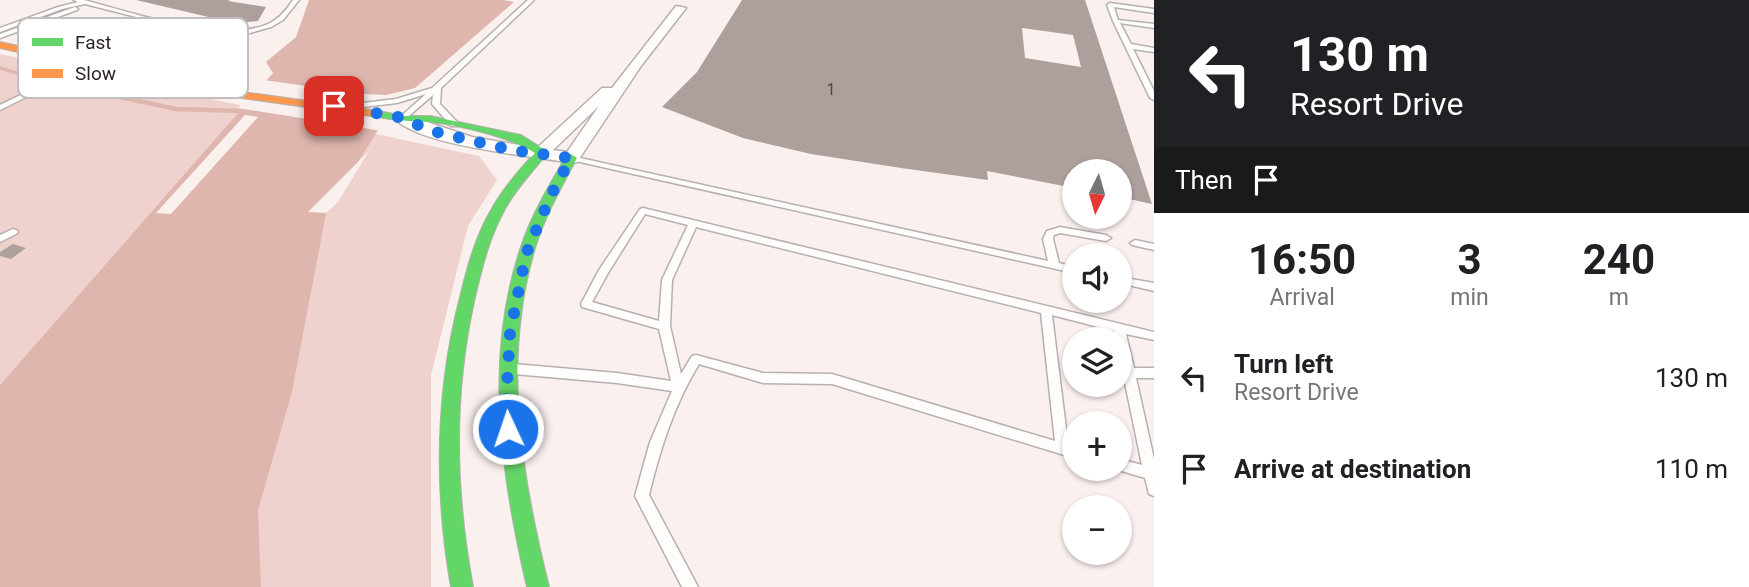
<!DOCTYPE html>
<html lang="en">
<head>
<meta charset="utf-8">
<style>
	body { margin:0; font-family:Roboto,sans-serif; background:#f6f6f6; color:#202124; height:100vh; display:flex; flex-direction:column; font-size:26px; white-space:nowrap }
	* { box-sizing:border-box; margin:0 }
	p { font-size:23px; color:#757577 }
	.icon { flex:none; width:38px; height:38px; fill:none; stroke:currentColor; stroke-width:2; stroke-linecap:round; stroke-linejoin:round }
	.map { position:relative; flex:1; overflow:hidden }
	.panel { display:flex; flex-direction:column; background:#fff; width:595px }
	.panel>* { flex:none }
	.banner { background:#202124; color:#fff; overflow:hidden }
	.needle { width:46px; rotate:185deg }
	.controls { position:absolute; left:1062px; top:159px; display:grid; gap:14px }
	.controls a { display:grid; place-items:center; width:70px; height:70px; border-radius:50%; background:#fff; box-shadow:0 2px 5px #0004; font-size:35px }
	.pin { position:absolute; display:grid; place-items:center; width:60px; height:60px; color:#fff; margin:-30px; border-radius:14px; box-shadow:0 4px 10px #0006 }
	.me { position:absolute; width:77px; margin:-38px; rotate:357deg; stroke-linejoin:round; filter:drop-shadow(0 0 5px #0008) }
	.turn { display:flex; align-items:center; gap:24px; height:147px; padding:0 21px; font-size:32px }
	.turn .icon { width:91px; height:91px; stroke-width:2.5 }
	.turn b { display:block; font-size:49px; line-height:60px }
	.then { display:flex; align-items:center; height:66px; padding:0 21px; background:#0003; gap:14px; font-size:26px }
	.eta { display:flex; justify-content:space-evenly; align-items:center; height:119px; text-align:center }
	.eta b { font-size:42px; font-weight:700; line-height:49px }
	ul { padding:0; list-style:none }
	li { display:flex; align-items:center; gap:21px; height:91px; padding:0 21px }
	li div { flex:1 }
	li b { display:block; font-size:26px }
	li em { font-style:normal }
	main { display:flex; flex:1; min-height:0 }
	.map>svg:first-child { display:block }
	.green { fill:#efd2cd }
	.water { fill:#dfb6ae }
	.pier { fill:#faf0ee }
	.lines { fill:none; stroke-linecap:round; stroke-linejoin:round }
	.stream-far1 { stroke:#dfb6ae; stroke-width:3.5 }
	.stream { stroke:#dfb6ae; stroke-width:4.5 }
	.building { fill:#ac9f9c; fill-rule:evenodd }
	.lane-casing { stroke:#b7b0ae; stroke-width:3 }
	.street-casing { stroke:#b7b0ae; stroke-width:3 }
	.fast-casing { stroke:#b7b0ae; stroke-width:2 }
	.slow-casing { stroke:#b7b0ae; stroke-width:2 }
	.lane { fill:#fefdfc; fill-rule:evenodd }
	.street { fill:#fefdfc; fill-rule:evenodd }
	.fast { fill:#63d668; fill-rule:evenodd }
	.slow { fill:#ff974d; fill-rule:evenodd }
	.route { stroke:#1a73e8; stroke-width:12; stroke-dasharray:0 21.6 }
	.labels { text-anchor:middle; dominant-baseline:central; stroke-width:7; stroke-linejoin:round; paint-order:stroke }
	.number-label { font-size:16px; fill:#4e4443 }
	.key { fill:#fff; stroke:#c0bebe; stroke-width:2 }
	.key-label { font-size:19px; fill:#2e2625 }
</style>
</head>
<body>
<main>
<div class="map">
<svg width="1154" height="587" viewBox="0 0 1154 587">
	<rect width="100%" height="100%" fill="#faf0ee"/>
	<polygon class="green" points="0,54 479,156 497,180 468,226 431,375 431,587 0,587"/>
	<polygon class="water" points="309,0 502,0 514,2 392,108 326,213 292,392 258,510 261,587 0,587 0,385 273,73 266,62 296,37"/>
	<g class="pier">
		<polygon points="517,0 517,5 395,111 382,131 238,108 263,80 367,94 386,95 419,87"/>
		<polygon points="245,115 258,117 171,214 156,213"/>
		<polygon points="369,151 338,202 326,213 308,212"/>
	</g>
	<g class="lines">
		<g class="stream-far1">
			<polyline points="0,68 30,77"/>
			<polyline points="79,89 124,98"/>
		</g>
		<polyline class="stream" points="115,96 176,109 240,111"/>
	</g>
	<g class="building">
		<polygon points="136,0 230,0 228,1 266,7 258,21 234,23"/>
		<path d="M742,0H1085L1152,204L1120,197V172H1074V188L987,171L988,180L901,168L811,154L743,138L662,107L697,72ZM1022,28L1073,35L1081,67L1025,58Z"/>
		<polygon points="13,244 26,248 11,259 0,256 0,252"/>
	</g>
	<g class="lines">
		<g class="lane-casing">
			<g id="lane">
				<path d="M74,0H84C130,12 226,45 270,23C280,18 287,9 293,0H299L283,20L271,27L250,33L226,34L179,27L87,67L0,110V105L83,65L172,26L85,4L62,9L0,32V28L58,7L78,2Z"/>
				<polygon points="528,0 534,0 441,88 440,104 457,122 457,126 451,126 432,104 433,95 403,121 399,119 400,117 426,94 397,103 354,108 350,106 354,104 396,99 432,88"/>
				<polygon points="1110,3 1154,9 1154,13 1114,7 1118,20 1154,24 1154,28 1120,23 1131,44 1154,48 1154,52 1133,49 1154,91 1154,100 1150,98 1113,21 1107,5"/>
				<polygon points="75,7 78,9 77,10 0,38 0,34"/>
				<polygon points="568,156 571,156 1048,261 1043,239 1047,231 1060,227 1106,235 1111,238 1106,241 1060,233 1054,235 1053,239 1059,263 1074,267 1074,273 571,160 567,158"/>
				<path d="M643,208L1154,332V340L1126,334L1134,368H1154V378H1136L1154,459V496L1149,494L1145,478L1115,469H1120V459L1142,465L1120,359V340H1116L1114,331L1052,315L1068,445L1074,446V458L832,384L763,383L699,364C674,405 660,449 649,495L698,587H682L635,496L650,442L672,391L617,383L514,374L510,372L508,369L510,366L514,364L617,373L671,381L659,329L582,307L581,304L599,270L640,209ZM645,214L688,225L662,280L659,321L592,302L608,273ZM696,227L1041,313L1055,441L832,374L763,373L696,355L692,356L681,374L670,326L672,280Z"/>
				<polygon points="13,229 16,230 18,232 16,234 0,242 0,235"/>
				<polygon points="1135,240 1154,244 1154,250 1132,245 1130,243"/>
				<polygon points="1120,277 1154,283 1154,291 1120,283"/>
			</g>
		</g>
		<g class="street-casing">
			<path id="street" d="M676,6L686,8L641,66L577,162L571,163C532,156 421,146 395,119L403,114L472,137L537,148L602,88H612ZM599,106L567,152L553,150Z"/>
		</g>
		<g class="fast-casing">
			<g id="fast">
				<path d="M379,111L403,116H430L521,135L548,152C533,172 515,189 504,211C489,238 482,268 475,297C453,395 455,489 473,587H451C434,489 435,394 460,297C467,268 475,238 490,212C502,190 518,171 535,153C510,137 459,125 430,122C411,121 394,121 375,116V112Z"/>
				<path d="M571,154L577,158C562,186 546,214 536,245C501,358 521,475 549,587H527C501,475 483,356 522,244C532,214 549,186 565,158Z"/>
			</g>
		</g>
		<g class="slow-casing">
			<polygon id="slow" points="0,42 192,85 379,111 385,114 379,117 192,91 0,48"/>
		</g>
		<use href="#lane" class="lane"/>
		<use href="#street" class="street"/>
		<use href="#fast" class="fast"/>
		<use href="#slow" class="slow"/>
	</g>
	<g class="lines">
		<polyline class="route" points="334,106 404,118 428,130 511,150 571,158 551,195 526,254 510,333 506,404 508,429"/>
	</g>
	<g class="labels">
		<g class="number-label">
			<text x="831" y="89">1</text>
		</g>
	</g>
	<rect x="18" y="18" width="230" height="80" rx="10" class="key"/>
	<rect x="32" y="38" width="31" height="8" fill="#63d668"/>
	<rect x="32" y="69" width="31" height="9" fill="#ff974d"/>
	<g class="key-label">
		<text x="75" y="49">Fast</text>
		<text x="75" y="80">Slow</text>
	</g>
</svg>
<div class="controls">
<a><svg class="needle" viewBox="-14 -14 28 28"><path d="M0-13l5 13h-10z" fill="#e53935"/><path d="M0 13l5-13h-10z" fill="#757577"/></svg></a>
<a><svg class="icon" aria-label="sound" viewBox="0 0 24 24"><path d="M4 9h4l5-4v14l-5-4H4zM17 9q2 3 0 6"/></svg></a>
<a><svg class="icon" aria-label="layers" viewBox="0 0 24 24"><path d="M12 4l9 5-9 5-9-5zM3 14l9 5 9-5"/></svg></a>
<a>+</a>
<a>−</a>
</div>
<div class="pin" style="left:334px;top:106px;background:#d93025"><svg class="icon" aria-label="arrive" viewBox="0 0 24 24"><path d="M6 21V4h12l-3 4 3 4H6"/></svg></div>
<svg class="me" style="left:508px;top:429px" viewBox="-20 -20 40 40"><circle r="17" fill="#1a73e8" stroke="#fff" stroke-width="3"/><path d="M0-11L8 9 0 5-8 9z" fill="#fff"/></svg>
</div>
<section class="panel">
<div class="banner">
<div class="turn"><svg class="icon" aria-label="left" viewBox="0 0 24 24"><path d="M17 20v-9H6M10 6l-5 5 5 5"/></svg><div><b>130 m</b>Resort Drive</div></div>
<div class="then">Then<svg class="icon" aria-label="arrive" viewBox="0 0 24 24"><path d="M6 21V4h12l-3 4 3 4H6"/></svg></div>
</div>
<div class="eta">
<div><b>16:50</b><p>Arrival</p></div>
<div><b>3</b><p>min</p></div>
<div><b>240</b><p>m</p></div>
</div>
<ul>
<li><svg class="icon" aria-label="left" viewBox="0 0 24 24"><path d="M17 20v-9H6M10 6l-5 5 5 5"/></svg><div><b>Turn left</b><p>Resort Drive</p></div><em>130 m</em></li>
<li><svg class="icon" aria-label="arrive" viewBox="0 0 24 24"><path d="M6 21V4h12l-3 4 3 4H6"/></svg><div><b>Arrive at destination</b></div><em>110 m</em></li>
</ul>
</section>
</main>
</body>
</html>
